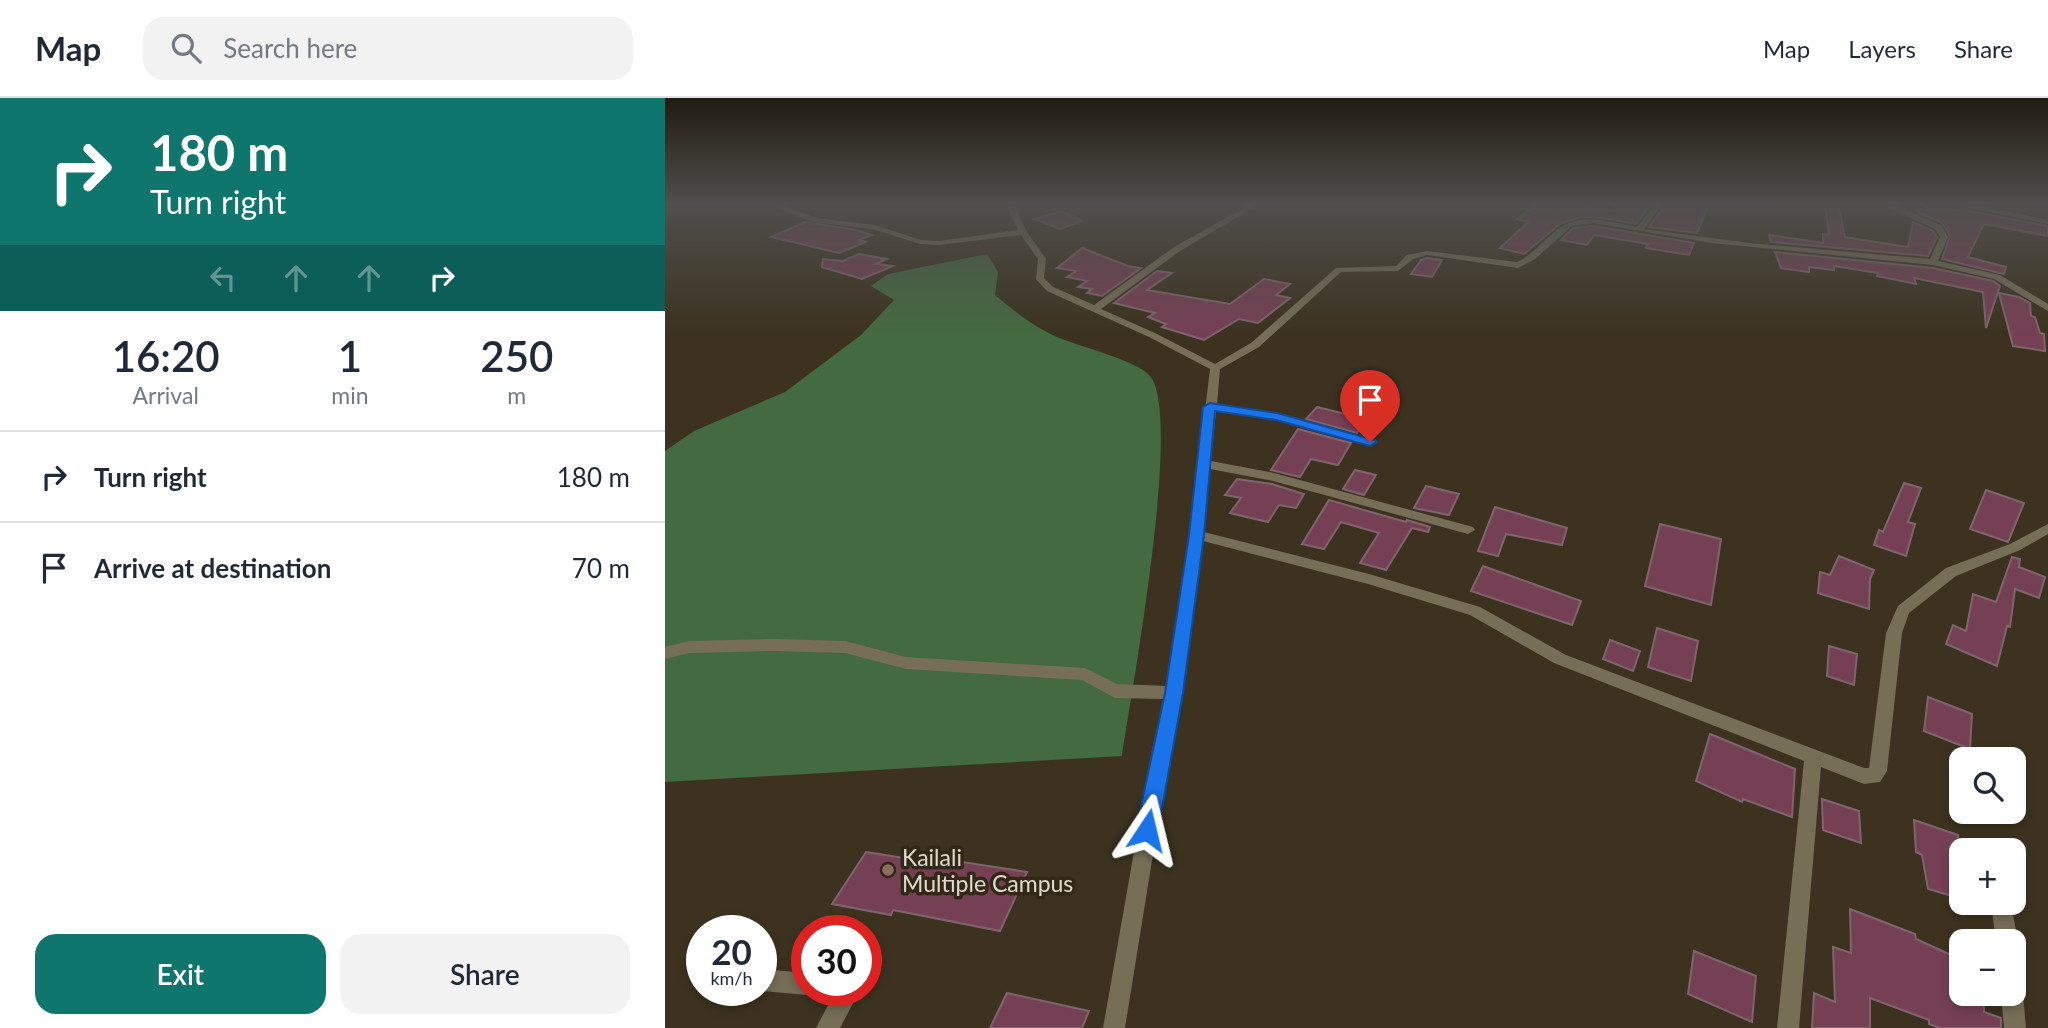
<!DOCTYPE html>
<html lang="en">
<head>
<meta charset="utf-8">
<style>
	body { margin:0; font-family:Lato,sans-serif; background:#f2f2f3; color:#1f2937; height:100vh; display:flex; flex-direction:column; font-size:26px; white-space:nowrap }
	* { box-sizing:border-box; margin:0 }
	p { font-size:23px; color:#747a83 }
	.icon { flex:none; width:38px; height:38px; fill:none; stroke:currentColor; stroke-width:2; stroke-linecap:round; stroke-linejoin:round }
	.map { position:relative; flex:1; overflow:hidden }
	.panel { display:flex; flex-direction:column; background:#fff; width:665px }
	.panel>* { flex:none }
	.guide { background:#0f766e; color:#fff; overflow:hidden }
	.controls { position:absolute; left:1284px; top:649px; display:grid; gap:14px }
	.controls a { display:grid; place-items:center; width:77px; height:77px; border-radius:14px; background:#fff; box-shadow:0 4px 10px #0003; font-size:35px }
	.speed { position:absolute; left:21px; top:817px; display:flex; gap:14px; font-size:35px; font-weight:700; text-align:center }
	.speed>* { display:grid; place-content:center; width:91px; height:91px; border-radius:50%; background:#fff; box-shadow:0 4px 10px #0003; line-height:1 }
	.speed small { font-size:18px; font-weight:400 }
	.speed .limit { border:10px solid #d22; background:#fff; color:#111 }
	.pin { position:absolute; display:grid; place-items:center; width:60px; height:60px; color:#fff; margin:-72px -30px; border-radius:50% 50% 50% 0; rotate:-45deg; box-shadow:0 0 7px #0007 }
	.pin .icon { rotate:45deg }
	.me { position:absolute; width:77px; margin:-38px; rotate:10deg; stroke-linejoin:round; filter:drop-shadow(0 0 5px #0008) }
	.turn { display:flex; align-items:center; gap:24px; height:147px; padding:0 35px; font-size:32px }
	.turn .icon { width:91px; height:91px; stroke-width:2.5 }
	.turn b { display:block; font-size:49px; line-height:60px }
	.lanes { display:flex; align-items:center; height:66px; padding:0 35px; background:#0003; justify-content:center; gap:35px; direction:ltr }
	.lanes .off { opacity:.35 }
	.eta { display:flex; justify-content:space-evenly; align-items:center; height:119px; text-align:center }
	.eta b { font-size:42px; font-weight:600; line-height:49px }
	.primary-button { display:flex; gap:14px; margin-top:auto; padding:14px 35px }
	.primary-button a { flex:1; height:80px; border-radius:21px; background:#0f766e; color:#fff; font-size:28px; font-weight:600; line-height:80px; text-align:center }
	.primary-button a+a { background:#f2f2f3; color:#1f2937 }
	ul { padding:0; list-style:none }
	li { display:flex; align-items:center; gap:21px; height:91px; padding:0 35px; border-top:2px solid #e0e1e3 }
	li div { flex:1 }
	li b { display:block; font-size:26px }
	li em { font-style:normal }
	header { display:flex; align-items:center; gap:42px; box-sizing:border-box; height:98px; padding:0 35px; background:#fff; border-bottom:2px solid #e0e1e3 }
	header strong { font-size:33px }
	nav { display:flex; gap:38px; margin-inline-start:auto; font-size:24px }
	.search { width:490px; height:63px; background:#f2f2f3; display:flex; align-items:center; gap:18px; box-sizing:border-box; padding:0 24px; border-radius:21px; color:#747a83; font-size:26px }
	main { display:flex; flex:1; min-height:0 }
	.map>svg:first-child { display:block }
	.forest { fill:#446a41 }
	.building { fill:#764054; stroke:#7e656d; stroke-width:2 }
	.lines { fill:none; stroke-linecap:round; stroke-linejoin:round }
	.street { fill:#766e57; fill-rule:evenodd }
	.route { fill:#1a73e8; stroke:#114b97; stroke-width:2 }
	.education-dot { fill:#8d6e63; stroke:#322815; stroke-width:2.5 }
	.labels { text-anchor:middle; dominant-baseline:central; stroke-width:7; stroke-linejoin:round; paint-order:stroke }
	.near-poi-label { font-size:23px; fill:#e0dacf; stroke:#322815; text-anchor:start }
</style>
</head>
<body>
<header>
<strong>Map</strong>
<div class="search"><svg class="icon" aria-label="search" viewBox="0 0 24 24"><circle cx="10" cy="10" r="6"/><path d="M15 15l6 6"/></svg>Search here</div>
<nav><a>Map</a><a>Layers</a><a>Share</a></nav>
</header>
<main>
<section class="panel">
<div class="guide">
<div class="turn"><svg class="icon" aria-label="right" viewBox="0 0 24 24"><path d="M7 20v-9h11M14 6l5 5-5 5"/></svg><div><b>180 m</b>Turn right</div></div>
<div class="lanes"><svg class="icon off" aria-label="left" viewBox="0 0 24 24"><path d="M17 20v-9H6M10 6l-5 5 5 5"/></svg><svg class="icon off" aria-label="ahead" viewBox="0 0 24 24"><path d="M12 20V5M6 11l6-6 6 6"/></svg><svg class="icon off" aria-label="ahead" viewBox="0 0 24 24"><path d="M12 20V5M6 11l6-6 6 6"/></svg><svg class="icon" aria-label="right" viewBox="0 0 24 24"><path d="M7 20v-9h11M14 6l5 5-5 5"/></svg></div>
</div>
<div class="eta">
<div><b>16:20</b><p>Arrival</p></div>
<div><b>1</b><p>min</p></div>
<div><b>250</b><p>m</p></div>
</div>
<ul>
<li><svg class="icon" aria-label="right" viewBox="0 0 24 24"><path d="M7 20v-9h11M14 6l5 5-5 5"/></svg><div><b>Turn right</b></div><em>180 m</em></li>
<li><svg class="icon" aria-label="arrive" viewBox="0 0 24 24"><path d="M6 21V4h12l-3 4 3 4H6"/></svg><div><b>Arrive at destination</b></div><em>70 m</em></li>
</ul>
<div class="primary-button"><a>Exit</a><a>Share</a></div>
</section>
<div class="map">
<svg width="1383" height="930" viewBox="0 0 1383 930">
	<rect width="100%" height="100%" fill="#3c321f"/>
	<path class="forest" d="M322,156L333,174L330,197C349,213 369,229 392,239C412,248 472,262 485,278C518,317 466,596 457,658L0,684V353L29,333L120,294L196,237L229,202L206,188L223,176Z"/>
	<g class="building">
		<polygon points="899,106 947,112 949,109 955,110 956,106 987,106 971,126 938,120 916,119 895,126 859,156 835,150 863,124 852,121 870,108 892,113"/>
		<polygon points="1001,106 1044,106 1032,135 984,129"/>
		<polygon points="1160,106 1173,106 1180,139 1243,149 1248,124 1268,133 1272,139 1263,158 1106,144 1104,137 1158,145 1158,136 1164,137"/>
		<polygon points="1261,109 1305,113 1383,128 1383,138 1319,126 1303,159 1341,169 1339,176 1277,161 1285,138 1277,125 1252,114 1252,111 1260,112"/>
		<polygon points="396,113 417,123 395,131 370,121"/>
		<polygon points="140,124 186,131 207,137 194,142 201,144 174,155 106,139"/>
		<polygon points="929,128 1029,145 1024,157 981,150 983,146 929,137 922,147 896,142 908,130"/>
		<polygon points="417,150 463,168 476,170 437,198 422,195 427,191 413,189 422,183 402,179 411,173 392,170"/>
		<polygon points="1110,154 1268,170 1328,183 1335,188 1321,230 1318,194 1249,180 1251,186 1212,178 1213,175 1169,168 1169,172 1144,169 1144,174 1116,170"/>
		<polygon points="194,156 222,161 211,166 228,168 197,181 157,169 158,161 178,163"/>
		<polygon points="762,160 777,162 767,179 746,176 756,162"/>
		<polygon points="492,173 507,175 482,192 565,206 599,181 625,186 611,197 625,200 593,225 574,221 539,242 497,229 501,226 483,219 490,215 449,205"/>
		<polygon points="1334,195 1354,199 1365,205 1366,218 1370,219 1375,235 1379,236 1380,253 1348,248"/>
		<polygon points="652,309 700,321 692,335 641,321"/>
		<polygon points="633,331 686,345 673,367 646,361 635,379 606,372"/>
		<polygon points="690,372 711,377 699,397 678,391"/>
		<polygon points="572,381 607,386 639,396 631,410 614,407 603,424 565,415 576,400 560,397"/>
		<polygon points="1239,385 1256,390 1243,424 1250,426 1241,458 1209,447 1214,432 1218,434"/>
		<polygon points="761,388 794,396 784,417 749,410"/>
		<polygon points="1321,392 1359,405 1343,444 1305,431"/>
		<polygon points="664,402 741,424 742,422 765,429 763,434 747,430 721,472 695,465 714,435 676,424 659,451 637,446"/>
		<polygon points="830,409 902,430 897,447 841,436 833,458 813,453"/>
		<polygon points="995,426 1056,441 1046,507 980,488"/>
		<polygon points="1174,458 1209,472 1205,481 1204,511 1153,495 1155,474 1165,477"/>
		<polygon points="1347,459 1355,461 1354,469 1380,479 1374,500 1350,491 1345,529 1342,528 1332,568 1281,546 1288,527 1301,533 1308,496 1331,504"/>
		<polygon points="818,468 916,503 907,527 806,493"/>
		<polygon points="992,530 1033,543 1026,583 983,569"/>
		<polygon points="945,542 975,553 968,573 938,561"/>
		<polygon points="1164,548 1192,556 1189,587 1162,578"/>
		<polygon points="1263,599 1307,616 1305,651 1259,633"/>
		<polygon points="1045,636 1130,671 1127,719 1078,701 1077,704 1031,683"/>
		<polygon points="1157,701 1194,713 1196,745 1158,732"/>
		<polygon points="1249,722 1293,737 1297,801 1263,791 1257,757 1251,754"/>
		<polygon points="201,754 289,768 291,763 362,774 335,833 228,812 226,817 167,806"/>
		<polygon points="1185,811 1250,836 1251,841 1297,862 1297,896 1319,896 1319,914 1336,920 1336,930 1275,930 1264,926 1264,922 1205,900 1205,930 1147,930 1149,895 1170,904 1168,849 1186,855"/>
		<polygon points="1029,853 1091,878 1087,924 1023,896"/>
		<polygon points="342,895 424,913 417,930 325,930"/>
	</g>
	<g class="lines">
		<g class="street">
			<path d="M102,106H113L152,120L209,127L256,142L274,143L353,132L341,106H349L362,134L381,161L379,180L388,189L429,207L509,149L586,106H595L515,153L436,211L490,235L550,266L586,245L671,170L731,168L742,157L762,153L852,164C866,158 875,146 887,136C912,112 941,123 972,129L990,106H998L979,131L1084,145L1265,161L1275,139L1270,131L1220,108L1227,106L1276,127L1283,139L1273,163L1335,177L1383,206V213L1329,181L1268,167L1047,145L929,125L907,128L870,161L853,170L762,157L748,161L733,173L676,174L594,249L555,271L552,307L612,316L709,342L711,344L705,348L611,322L551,313L546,363L609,375L808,429L810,432L803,436L608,383L545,371L539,434L704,476L815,509L901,557L1199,670H1204L1221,535L1233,508L1281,470L1345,446L1383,426V436L1355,452L1291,478L1244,515L1237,535L1222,673L1215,684L1199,686L1156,669L1134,930H1112L1139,663L889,565L805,517L703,486L538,443L517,595L504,657L460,930H438L486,657L499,601L450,600L417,582L241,571L180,555L108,553L24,555L0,561V549L24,543L108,541L180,543L241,559L420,570L452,586L502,588L525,437L545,271L484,239L382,193L371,181L373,161L356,137L274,147L255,146L208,131L148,124Z"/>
			<polygon points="1261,106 1306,106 1383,122 1383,126 1305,110 1265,108"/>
			<polygon points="1326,805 1346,805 1353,844 1349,851 1349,844 1331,844"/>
			<polygon points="96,871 142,875 142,892 150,892 142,897 96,893"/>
			<polygon points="1349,886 1355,888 1358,896 1361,930 1339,930 1336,896 1349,896"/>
			<polygon points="171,892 195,892 175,930 151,930"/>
		</g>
	</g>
	<linearGradient id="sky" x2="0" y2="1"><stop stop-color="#211c11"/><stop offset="0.45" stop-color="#504f4d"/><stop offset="1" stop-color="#504f4d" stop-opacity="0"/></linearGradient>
	<rect width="1383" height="236" fill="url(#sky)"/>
	<polygon class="route" points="545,305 612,315 710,342 712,344 705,348 611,322 550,313 539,437 518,595 493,732 490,739 482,742 474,739 471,732 500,595 524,437 538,309"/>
	<circle class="education-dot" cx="223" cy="772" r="7"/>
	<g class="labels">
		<g class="near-poi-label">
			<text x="237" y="759">Kailali<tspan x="237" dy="26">Multiple Campus</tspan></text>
		</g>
	</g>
</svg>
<div class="controls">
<a><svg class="icon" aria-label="search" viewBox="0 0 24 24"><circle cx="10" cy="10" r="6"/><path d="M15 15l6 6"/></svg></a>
<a>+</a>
<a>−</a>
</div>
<div class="speed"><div>20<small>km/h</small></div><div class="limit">30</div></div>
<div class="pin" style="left:705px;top:344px;background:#d93025"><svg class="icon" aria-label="arrive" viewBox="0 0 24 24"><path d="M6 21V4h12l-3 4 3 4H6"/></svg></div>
<svg class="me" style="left:482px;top:732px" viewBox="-20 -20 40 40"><path d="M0-17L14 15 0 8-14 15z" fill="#1a73e8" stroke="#fff" stroke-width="4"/></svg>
</div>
</main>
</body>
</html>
